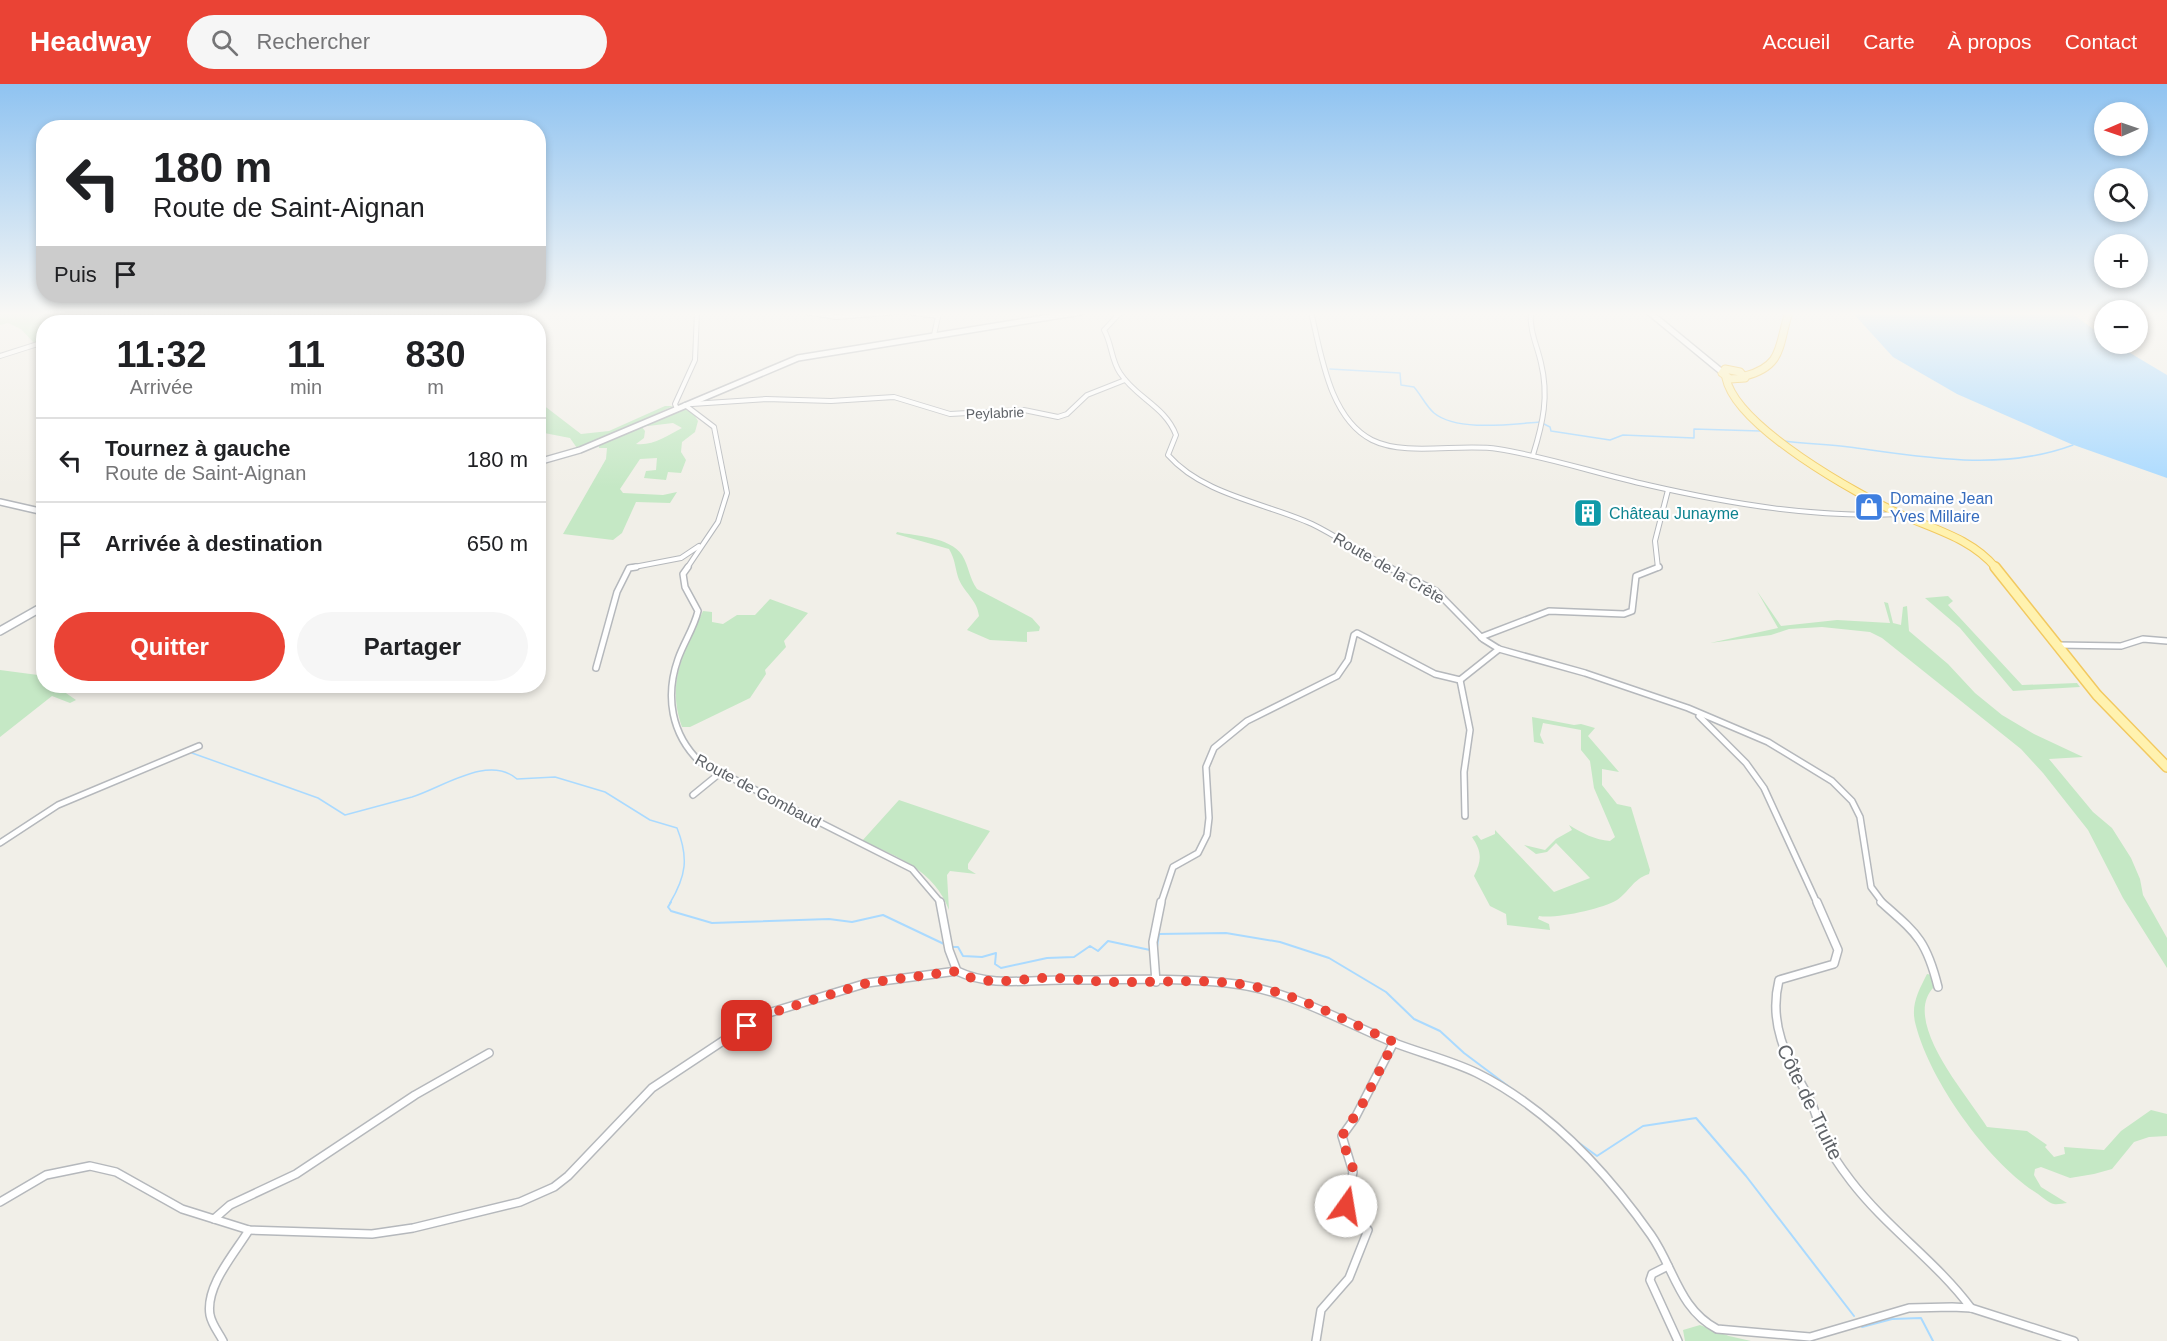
<!DOCTYPE html>
<html lang="fr">
<head>
<meta charset="utf-8">
<style>
	body { margin:0; font-family:Helvetica,sans-serif; background:#f6f6f6; color:#202124; height:100vh; display:flex; flex-direction:column; font-size:22px; white-space:nowrap }
	* { box-sizing:border-box; margin:0 }
	p { font-size:20px; color:#757577 }
	.icon { flex:none; width:33px; height:33px; fill:none; stroke:currentColor; stroke-width:2; stroke-linecap:round; stroke-linejoin:round }
	.map { position:relative; flex:1; overflow:hidden }
	.panel { position:absolute; left:36px; top:231px; width:510px; height:378px; display:flex; flex-direction:column; background:#fff; border-radius:24px; box-shadow:0 3px 9px #0003 }
	.panel>* { flex:none }
	.guide { position:absolute; left:36px; top:36px; width:510px; height:183px; border-radius:24px; box-shadow:0 3px 9px #0003; background:#fff; color:#202124; overflow:hidden }
	.needle { width:39px; rotate:268deg }
	.controls { position:absolute; left:2094px; top:18px; display:grid; gap:12px }
	.controls a { display:grid; place-items:center; width:54px; height:54px; border-radius:50%; background:#fff; box-shadow:0 3px 9px #0003; font-size:30px }
	.pin { position:absolute; display:grid; place-items:center; width:51px; height:51px; color:#fff; margin:-26px; border-radius:12px; box-shadow:0 3px 9px #0006 }
	.me { position:absolute; width:66px; margin:-33px; rotate:13deg; stroke-linejoin:round; filter:drop-shadow(0 0 4px #0008) }
	.turn { display:flex; align-items:center; gap:21px; height:126px; padding:0 18px; font-size:27px }
	.turn .icon { width:78px; height:78px; stroke-width:2.5 }
	.turn b { display:block; font-size:42px; line-height:51px }
	.then { display:flex; align-items:center; height:57px; padding:0 18px; background:#0003; gap:12px; font-size:22px }
	.eta { display:flex; justify-content:space-evenly; align-items:center; height:102px; text-align:center }
	.eta b { font-size:36px; font-weight:600; line-height:42px }
	.primary-button { display:flex; gap:12px; margin-top:auto; padding:12px 18px }
	.primary-button a { flex:1; height:69px; border-radius:36px; background:#ea4335; color:#fff; font-size:24px; font-weight:600; line-height:69px; text-align:center }
	.primary-button a+a { background:#f6f6f6; color:#202124 }
	ul { padding:0; list-style:none }
	li { display:flex; align-items:center; gap:18px; height:84px; padding:0 18px; border-top:2px solid #e0e0e0 }
	li div { flex:1 }
	li b { display:block; font-size:22px }
	li em { font-style:normal }
	header { display:flex; align-items:center; gap:36px; box-sizing:border-box; height:84px; padding:0 30px; background:#ea4335; color:#fff }
	header strong { font-size:28px }
	nav { display:flex; gap:33px; margin-inline-start:auto; font-size:21px }
	.search { width:420px; height:54px; background:#f6f6f6; display:flex; align-items:center; gap:15px; box-sizing:border-box; padding:0 21px; border-radius:33px; color:#757577; font-size:22px }
	.map>svg:first-child { display:block }
	.green { fill:#c5e8c5 }
	.water { fill:#aadaff }
	.lines { fill:none; stroke-linecap:round; stroke-linejoin:round }
	.stream-far1 { stroke:#aadaff; stroke-width:1.5 }
	.stream { stroke:#aadaff; stroke-width:2 }
	.minor-far2-casing { stroke:#b5b8bc; stroke-width:6 }
	.minor-far1-casing { stroke:#b5b8bc; stroke-width:8 }
	.minor-casing { stroke:#b5b8bc; stroke-width:10 }
	.tertiary-far1-casing { stroke:#b5b8bc; stroke-width:8 }
	.tertiary-casing { stroke:#b5b8bc; stroke-width:10 }
	.primary-far1-casing { stroke:#f2c960; stroke-width:9 }
	.primary-casing { stroke:#f2c960; stroke-width:12 }
	.minor-far2 { stroke:#fff; stroke-width:4 }
	.minor-far1 { stroke:#fff; stroke-width:5 }
	.minor { stroke:#fff; stroke-width:7 }
	.tertiary-far1 { stroke:#fff; stroke-width:5 }
	.tertiary { stroke:#fff; stroke-width:7 }
	.primary-far1 { stroke:#fff2af; stroke-width:7 }
	.primary { stroke:#fff2af; stroke-width:9 }
	.route { stroke:#ea4335; stroke-width:10; stroke-dasharray:0 18 }
	.labels { text-anchor:middle; dominant-baseline:central; stroke-width:4.5; stroke-linejoin:round; paint-order:stroke }
	.far-street-label { font-size:14px; fill:#5f6368; stroke:#fff }
	.shop-label { font-size:16px; fill:#366cbe; stroke:#fff; text-anchor:start }
	.culture-label { font-size:16px; fill:#0d838f; stroke:#fff; text-anchor:start }
	.street-label { font-size:16px; fill:#5f6368; stroke:#fff }
	.near-street-label { font-size:20px; fill:#5f6368; stroke:#fff }
</style>
</head>
<body>
<header>
<strong>Headway</strong>
<div class="search"><svg class="icon" aria-label="search" viewBox="0 0 24 24"><circle cx="10" cy="10" r="6"/><path d="M15 15l6 6"/></svg>Rechercher</div>
<nav><a>Accueil</a><a>Carte</a><a>À propos</a><a>Contact</a></nav>
</header>
<div class="map">
<svg width="2167" height="1257" viewBox="0 0 2167 1257">
	<rect width="100%" height="100%" fill="#f1efe8"/>
	<g class="green">
		<polygon points="0,228 66,228 60,238 44,238 43,248 38,252 43,257 35,260 21,245 8,239 0,241"/>
		<path d="M224,228C241,228 264,223 275,238H209V233Z"/>
		<polygon points="538,317 581,350 609,347 665,322 673,322 593,359 577,364 570,354 539,348"/>
		<path d="M682,324L693,329L698,337L695,348L682,358L681,368L686,376L681,389L668,388L666,396L644,394L646,387L656,386L657,374L640,375L620,405L623,409L663,411L677,408L670,419L636,418L622,449L613,456L563,450L606,375L607,364H599V360L641,342L645,347L644,354L636,360C653,362 667,352 682,344L673,339L648,342L645,340Z"/>
		<path d="M897,448C916,452 950,453 962,471C969,482 969,494 977,505L1032,534L1040,543L1039,547L1027,548V558L990,556L967,546L979,532C977,515 963,508 958,493C955,483 955,475 949,465L896,450Z"/>
		<polygon points="1757,507 1781,542 1837,536 1890,539 1884,518 1888,519 1893,539 1901,541 1903,523 1907,522 1909,547 1948,580 1975,609 2002,631 2034,650 2083,673 2049,675 2093,728 2112,744 2131,774 2140,795 2143,811 2167,854 2167,884 2123,814 2088,746 2043,689 2021,665 1882,554 1870,548 1822,543 1789,545 1771,551 1710,559 1778,544"/>
		<polygon points="1948,512 1953,517 1948,521 2022,601 2077,599 2080,603 2013,607 1960,544 1925,514"/>
		<path d="M770,515L808,529L784,557L786,563L765,586L766,590L750,614L690,643H682C666,598 684,568 703,527L712,528V538L723,540L737,531H755Z"/>
		<polygon points="0,586 38,591 43,594 44,602 66,602 60,605 76,616 70,619 52,612 0,653"/>
		<path d="M1532,633L1574,641L1581,640L1595,644L1588,652L1619,688L1602,685V701L1617,720L1631,723L1650,786L1649,790C1633,795 1629,808 1617,816C1602,825 1556,835 1539,832L1538,835L1549,840L1550,846L1507,841L1506,830L1490,822L1474,792C1482,776 1482,768 1472,753L1477,751L1481,756L1495,750V746L1554,808L1590,794L1556,759L1547,768L1536,770L1524,761L1545,766L1556,755L1572,746L1569,741C1582,749 1595,756 1610,757L1615,753L1594,704L1590,677L1581,666V646L1543,639L1540,651L1544,660L1534,658Z"/>
		<path d="M899,716L990,747L968,780V785L976,790L950,787L947,791L949,826C935,787 897,772 862,757Z"/>
		<path d="M1927,890L1932,891L1934,903C1900,937 1969,1013 1987,1043L2027,1047L2047,1061L2045,1063L2054,1073L2065,1070L2064,1063L2104,1066L2121,1047L2151,1026L2167,1030V1052L2149,1053L2134,1058L2112,1085L2094,1090L2070,1094L2041,1083L2035,1085L2034,1091L2041,1103L2067,1119C2064,1119 2057,1121 2054,1120C2049,1119 2042,1113 2038,1110C1989,1079 1931,999 1916,942C1910,922 1918,908 1927,890Z"/>
		<polygon points="1700,1241 1729,1252 1751,1257 1685,1257 1683,1246"/>
	</g>
	<polygon class="water" points="1852,228 2070,228 2104,253 2104,260 2115,260 2167,291 2167,394 2071,360 1957,310 1893,273"/>
	<g class="lines">
		<g class="stream-far1">
			<path d="M1330,285L1400,289L1401,301L1414,303C1421,311 1426,322 1434,329C1457,348 1511,340 1540,338"/>
			<polyline points="1544,340 1550,343 1551,347 1610,356 1623,351 1694,354 1694,345 1760,347"/>
			<path d="M1784,357C1805,360 1827,360 1849,363C1923,373 2001,388 2073,361"/>
			<path d="M192,669L318,714L345,731C367,725 390,719 412,713C442,704 488,670 517,695L555,693L605,708L650,736L677,744C689,774 686,792 670,819"/>
		</g>
		<g class="stream">
			<polyline points="671,818 668,823 671,827 712,839 829,835 852,838 883,831 944,860"/>
			<polyline points="953,863 958,863 963,872 982,873 996,869 995,880 1001,884 1047,874 1074,873 1090,862 1098,867 1108,857 1150,866"/>
			<polyline points="1157,863 1159,850 1226,849 1280,858 1329,874 1386,908 1414,935 1440,947 1464,969 1528,1017"/>
			<polyline points="1575,1056 1597,1072 1643,1042 1696,1034 1746,1092 1854,1232"/>
			<polyline points="1862,1243 1892,1235 1921,1234 1933,1257"/>
		</g>
		<g class="minor-far2-casing">
			<g id="minor-far2">
				<polyline points="806,228 836,233 899,228"/>
				<polyline points="906,228 938,232"/>
				<path d="M1121,228L1104,246C1112,260 1111,276 1120,289C1136,314 1165,322 1176,351L1168,371C1203,411 1266,419 1312,440C1339,453 1364,472 1392,484"/>
				<path d="M1311,228C1321,269 1329,334 1372,356C1406,373 1460,359 1498,365C1549,373 1598,390 1648,401C1731,420 1815,434 1900,430"/>
				<path d="M1531,228C1529,246 1537,261 1541,279C1549,312 1543,339 1533,371"/>
				<polyline points="100,238 116,228"/>
				<polyline points="141,238 163,228"/>
				<polyline points="934,251 939,228"/>
				<polyline points="0,272 44,258"/>
				<polyline points="692,320 766,315 831,317 894,313 950,330 1024,326 1058,333 1067,330 1087,311 1125,296"/>
				<polyline points="685,321 714,343 727,409 718,438 687,484"/>
				<polyline points="677,325 675,320 695,276 697,228"/>
				<polyline points="629,484 681,474 699,462"/>
				<polyline points="1658,484 1655,457 1668,406"/>
			</g>
		</g>
		<g class="minor-far1-casing">
			<g id="minor-far1">
				<path d="M688,483L683,490L685,503L698,527C694,544 684,558 678,575C665,612 671,650 700,678L912,785L941,819"/>
				<polyline points="1388,483 1436,507 1483,555 1499,565 1585,589 1688,624 1768,658 1832,697 1852,717 1860,733 1871,803 1883,819"/>
				<polyline points="1481,553 1549,527 1624,530 1632,527 1636,492 1659,483"/>
				<polyline points="2057,561 2121,562 2143,555 2167,557"/>
				<polyline points="596,584 617,508 629,484 636,483"/>
				<polyline points="1460,596 1470,646 1464,688 1465,732"/>
				<polyline points="1460,596 1499,565"/>
				<polyline points="1699,632 1746,679 1764,704 1817,819"/>
				<polyline points="693,711 720,689"/>
				<polyline points="0,759 58,721 199,662"/>
				<polyline points="1161,819 1173,783 1198,769 1207,751 1209,734 1206,683 1214,664 1247,637 1337,592 1348,576 1354,551 1357,549 1435,590 1460,596"/>
			</g>
		</g>
		<g class="minor-casing">
			<g id="minor">
				<polyline points="940,818 949,866 957,887"/>
				<path d="M1817,818L1838,866L1834,880L1779,896C1768,941 1787,974 1808,1012C1816,1026 1818,1041 1824,1055C1831,1070 1841,1084 1851,1097C1887,1144 1936,1177 1971,1224"/>
				<path d="M1881,818C1916,849 1926,855 1938,903"/>
				<polyline points="1156,898 1153,858 1161,818"/>
				<path d="M0,1118L46,1091L90,1082L116,1088L182,1125L249,1146L372,1150L413,1144L520,1118L554,1103L568,1092L652,1004L762,931L867,899L957,887C992,904 1031,895 1068,896C1121,896 1175,893 1227,899C1287,905 1337,935 1392,958C1420,969 1450,976 1477,989C1547,1024 1606,1087 1651,1151C1674,1184 1679,1225 1717,1245L1810,1253L1909,1224L1952,1223L1971,1224L2074,1257"/>
				<polyline points="214,1135 230,1121 296,1090 415,1011 489,969"/>
				<polyline points="1668,1182 1652,1190 1650,1196 1678,1257"/>
				<path d="M223,1257C219,1249 212,1241 210,1231C205,1202 235,1169 249,1146"/>
				<polyline points="1316,1257 1321,1226 1349,1194 1368,1146 1346,1122 1353,1088 1342,1052 1355,1034 1394,958"/>
			</g>
		</g>
		<g class="tertiary-far1-casing">
			<g id="tertiary-far1">
				<polyline points="1649,228 1722,288"/>
				<polyline points="538,378 580,366 798,274 1081,228"/>
				<polyline points="0,418 44,428"/>
			</g>
		</g>
		<g class="tertiary-casing">
			<polyline id="tertiary" points="0,547 44,522"/>
		</g>
		<g class="primary-far1-casing">
			<g id="primary-far1">
				<polygon points="1725,285 1740,288 1745,294 1730,295 1722,289"/>
				<path d="M1745,292C1784,282 1778,261 1789,228"/>
				<path d="M1726,294C1736,343 1858,411 1902,431C1936,446 1972,455 1996,484"/>
			</g>
		</g>
		<g class="primary-casing">
			<polyline id="primary" points="1995,483 2097,611 2167,683"/>
		</g>
		<use href="#minor-far2" class="minor-far2"/>
		<use href="#minor-far1" class="minor-far1"/>
		<use href="#minor" class="minor"/>
		<use href="#tertiary-far1" class="tertiary-far1"/>
		<use href="#tertiary" class="tertiary"/>
		<use href="#primary-far1" class="primary-far1"/>
		<use href="#primary" class="primary"/>
	</g>
	<linearGradient id="sky" x2="0" y2="1"><stop stop-color="#8fc3f1"/><stop offset="0.57" stop-color="#f9f8f5"/><stop offset="1" stop-color="#f9f8f5" stop-opacity="0"/></linearGradient>
	<rect width="2167" height="403" fill="url(#sky)"/>
	<g class="lines">
		<path class="route" d="M747,942L762,932L867,899L957,887C982,903 1013,896 1041,894C1066,893 1090,898 1114,898C1158,899 1203,894 1246,901C1297,909 1347,938 1394,958L1363,1019L1342,1052C1342,1065 1353,1075 1353,1088C1352,1100 1344,1110 1346,1122"/>
	</g>
	<defs>
		<g id="shop-square" transform="scale(1.5)"><rect x="-9" y="-9" width="18" height="18" rx="4" fill="#3f7fe0" stroke="#fff"/><path d="M-5-2.5h2.3a2.7 3.5 0 0 1 5.4 0H5L5.5 6h-11ZM-1.5-2.5h3a1.5 2.3 0 0 0-3 0Z" fill="#fff"/></g>
		<g id="building-square" transform="scale(1.5)"><rect x="-9" y="-9" width="18" height="18" rx="4" fill="#0f9aa8" stroke="#fff"/><path d="M-4-6H4V6H1V3H-1V6H-4ZM-2.5-4.3h1.7v1.8h-1.7ZM.8-4.3h1.7v1.8H.8ZM-2.5-1h1.7V.8h-1.7ZM.8-1h1.7V.8H.8Z" fill="#fff"/></g>
	</defs>
	<g fill-rule="evenodd">
		<use href="#shop-square" x="1869" y="423"/>
		<use href="#building-square" x="1588" y="429"/>
	</g>
	<g class="labels">
		<g class="far-street-label">
			<text transform="translate(995 329) rotate(-2)">Peylabrie</text>
		</g>
		<g class="shop-label">
			<text x="1890" y="414">Domaine Jean<tspan x="1890" dy="18">Yves Millaire</tspan></text>
		</g>
		<g class="culture-label">
			<text x="1609" y="429">Château Junayme</text>
		</g>
		<g class="street-label">
			<text transform="translate(1389 484) rotate(30)">Route de la Crête</text>
			<text transform="translate(758 707) rotate(28)">Route de Gombaud</text>
		</g>
		<g class="near-street-label">
			<text transform="translate(1810 1018) rotate(64)">Côte de Truite</text>
		</g>
	</g>
</svg>
<div class="controls">
<a><svg class="needle" viewBox="-14 -14 28 28"><path d="M0-13l5 13h-10z" fill="#e53935"/><path d="M0 13l5-13h-10z" fill="#757577"/></svg></a>
<a><svg class="icon" aria-label="search" viewBox="0 0 24 24"><circle cx="10" cy="10" r="6"/><path d="M15 15l6 6"/></svg></a>
<a>+</a>
<a>−</a>
</div>
<div class="pin" style="left:747px;top:942px;background:#d93025"><svg class="icon" aria-label="arrive" viewBox="0 0 24 24"><path d="M6 21V4h12l-3 4 3 4H6"/></svg></div>
<svg class="me" style="left:1346px;top:1122px" viewBox="-20 -20 40 40"><circle r="19" fill="#fff"/><path d="M0-13L10 11 0 6-10 11z" fill="#ea4335"/></svg>
<div class="guide">
<div class="turn"><svg class="icon" aria-label="left" viewBox="0 0 24 24"><path d="M17 20v-9H6M10 6l-5 5 5 5"/></svg><div><b>180 m</b>Route de Saint-Aignan</div></div>
<div class="then">Puis<svg class="icon" aria-label="arrive" viewBox="0 0 24 24"><path d="M6 21V4h12l-3 4 3 4H6"/></svg></div>
</div>
<section class="panel">
<div class="eta">
<div><b>11:32</b><p>Arrivée</p></div>
<div><b>11</b><p>min</p></div>
<div><b>830</b><p>m</p></div>
</div>
<ul>
<li><svg class="icon" aria-label="left" viewBox="0 0 24 24"><path d="M17 20v-9H6M10 6l-5 5 5 5"/></svg><div><b>Tournez à gauche</b><p>Route de Saint-Aignan</p></div><em>180 m</em></li>
<li><svg class="icon" aria-label="arrive" viewBox="0 0 24 24"><path d="M6 21V4h12l-3 4 3 4H6"/></svg><div><b>Arrivée à destination</b></div><em>650 m</em></li>
</ul>
<div class="primary-button"><a>Quitter</a><a>Partager</a></div>
</section>
</div>
</body>
</html>
